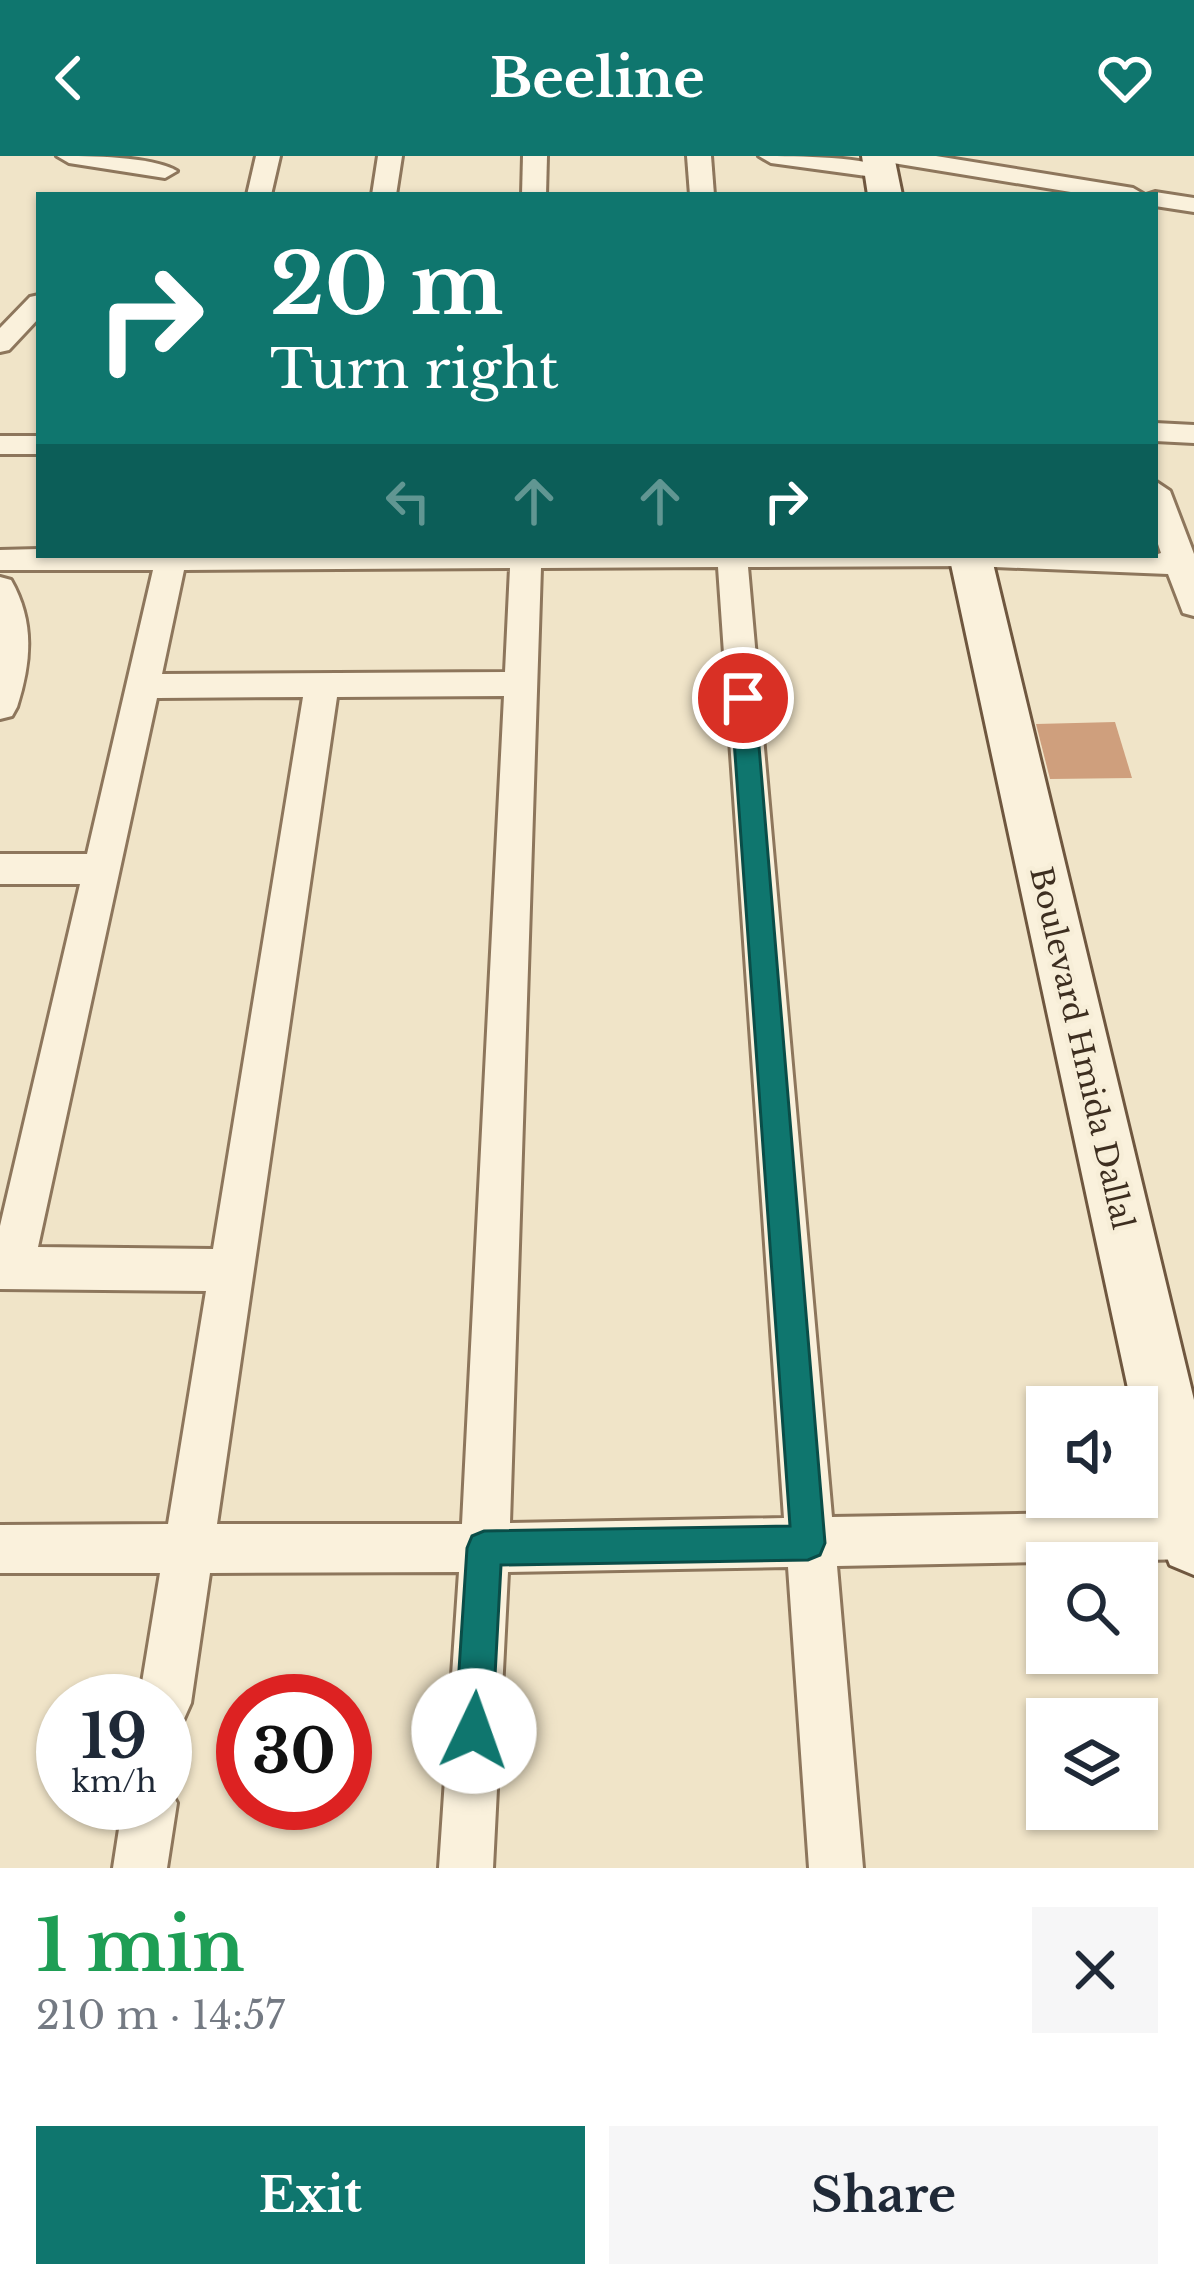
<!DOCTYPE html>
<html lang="en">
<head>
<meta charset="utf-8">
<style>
	body { margin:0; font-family:"Libre Baskerville",serif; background:#f6f6f7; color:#1f2937; height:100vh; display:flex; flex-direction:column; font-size:45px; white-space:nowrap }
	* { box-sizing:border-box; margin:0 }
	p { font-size:39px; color:#747a83 }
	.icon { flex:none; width:66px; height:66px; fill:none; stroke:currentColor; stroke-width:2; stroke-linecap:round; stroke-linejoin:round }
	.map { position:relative; height:1712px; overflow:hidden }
	.panel { display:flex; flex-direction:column; background:#fff; flex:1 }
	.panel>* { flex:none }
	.hud { position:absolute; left:36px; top:36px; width:1122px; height:366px; border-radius:0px; box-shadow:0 3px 9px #0004; background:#0f766e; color:#fff; overflow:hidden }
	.buttons { position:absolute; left:1026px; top:1230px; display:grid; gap:24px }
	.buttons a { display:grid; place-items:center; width:132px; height:132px; border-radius:0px; background:#fff; box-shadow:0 3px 9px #0004; font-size:60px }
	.speed { position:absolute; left:36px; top:1518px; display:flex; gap:24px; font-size:60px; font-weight:700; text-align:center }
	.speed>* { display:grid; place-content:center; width:156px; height:156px; border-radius:50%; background:#fff; box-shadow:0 3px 9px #0004; line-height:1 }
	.speed small { font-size:30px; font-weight:400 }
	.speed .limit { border:18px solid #d22; background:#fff; color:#111 }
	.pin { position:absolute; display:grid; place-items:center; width:102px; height:102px; color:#fff; margin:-51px; border:6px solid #fff; border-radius:50%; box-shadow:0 3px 12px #0007 }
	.me { position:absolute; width:132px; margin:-66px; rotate:3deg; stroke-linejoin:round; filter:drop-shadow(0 0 9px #0008) }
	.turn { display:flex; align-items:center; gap:42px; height:252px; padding:0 36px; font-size:54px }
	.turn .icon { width:156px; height:156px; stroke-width:2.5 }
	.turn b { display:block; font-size:84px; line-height:102px }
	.lanes { display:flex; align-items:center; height:114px; padding:0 36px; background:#0003; justify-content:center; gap:60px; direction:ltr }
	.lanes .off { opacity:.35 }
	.round { display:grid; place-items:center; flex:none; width:126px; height:126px; border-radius:0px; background:#f6f6f7 }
	.head { display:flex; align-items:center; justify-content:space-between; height:204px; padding:0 36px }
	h1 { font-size:72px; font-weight:700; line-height:90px; color:#1e9e55 }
	.cta { display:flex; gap:24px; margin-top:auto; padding:24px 36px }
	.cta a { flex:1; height:138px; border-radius:0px; background:#0f766e; color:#fff; font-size:48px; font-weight:700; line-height:138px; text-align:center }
	.cta a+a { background:#f6f6f7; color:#1f2937 }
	header { display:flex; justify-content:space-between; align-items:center; height:156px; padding:0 36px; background:#0f766e; color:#fff; font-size:54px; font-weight:700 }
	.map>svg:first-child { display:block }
	.building { fill:#cf9f7d }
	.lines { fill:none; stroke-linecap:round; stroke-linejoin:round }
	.street-casing { stroke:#8d765c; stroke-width:6 }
	.secondary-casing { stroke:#6f573f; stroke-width:6 }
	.street { fill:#faf1dc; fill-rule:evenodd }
	.secondary { fill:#faf1dc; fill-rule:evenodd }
	.route { fill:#0f766e; stroke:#0a4d48; stroke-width:3 }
	.labels { text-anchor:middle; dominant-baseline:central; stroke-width:9; stroke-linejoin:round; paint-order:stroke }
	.street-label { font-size:30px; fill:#3d2e20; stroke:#f7eed8 }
</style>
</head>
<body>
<header><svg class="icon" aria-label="back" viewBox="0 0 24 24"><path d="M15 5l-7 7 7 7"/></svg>Beeline<svg class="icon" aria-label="heart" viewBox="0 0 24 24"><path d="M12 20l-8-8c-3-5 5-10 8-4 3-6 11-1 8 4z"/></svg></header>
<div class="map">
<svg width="1194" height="1712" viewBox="0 0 1194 1712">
	<rect width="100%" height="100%" fill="#f0e4c8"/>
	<polygon class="building" points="1115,566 1132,622 1050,623 1036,568"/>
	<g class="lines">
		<g class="street-casing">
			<g id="street">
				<path d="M57,0C91,0 150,0 177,15L165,22L69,7Z"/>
				<polygon points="256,0 280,0 271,39 247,39"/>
				<polygon points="378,0 402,0 396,39 372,39"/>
				<polygon points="523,0 547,0 546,39 522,39"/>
				<polygon points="687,0 711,0 714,39 690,39"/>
				<path d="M759,0C792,0 869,0 893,15L881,22L771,7Z"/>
				<polygon points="881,0 936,0 1133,32 1145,39 1089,39 893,7"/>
				<polygon points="1155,36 1194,42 1194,56 1155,50 1155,39 1146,39"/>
				<polygon points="39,139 39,162 9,194 0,196 0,172 30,141"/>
				<polygon points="1155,267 1194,269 1194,287 1155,285"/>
				<rect x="0" y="280" width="39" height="18"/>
				<path d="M1155,325L1170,335L1194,398V460L1183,457L1168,418L971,410L748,411L832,1361L1194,1355V1403L837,1410L863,1712H809L788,1411L508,1416L493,1712H439L459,1416L210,1417L191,1547L183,1565L165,1573V1545H139L160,1417H0V1369L168,1368L206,1135L0,1133V1070L80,728H0V698H87L153,414H0V394L39,393V399H1155L1161,397L1155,379ZM718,411L784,1362L510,1367L541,412ZM510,412L505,516L162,518L184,414ZM504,540L462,1368H217L337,541ZM303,541L213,1093L38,1091L157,542Z"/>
				<path d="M0,421L11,424C35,466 31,507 17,551L12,560L0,563Z"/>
				<polygon points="165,1626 177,1647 167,1712 113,1712 123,1647 165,1647"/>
			</g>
		</g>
		<g class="secondary-casing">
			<g id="secondary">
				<polygon points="862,0 894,0 902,39 868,39"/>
				<path d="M949,399H991L1194,1244V1419L1170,1409C1151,1362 1137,1302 1137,1251H1132Z"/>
			</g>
		</g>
		<use href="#street" class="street"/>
		<use href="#secondary" class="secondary"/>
	</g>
	<polygon class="route" points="743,534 755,542 825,1387 820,1399 808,1404 501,1409 492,1575 487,1588 474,1593 461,1588 455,1575 467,1392 472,1380 484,1375 790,1370 731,542"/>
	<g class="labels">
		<g class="street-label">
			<text transform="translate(1082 892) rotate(77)">Boulevard Hmida Dallal</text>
		</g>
	</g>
</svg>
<div class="buttons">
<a><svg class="icon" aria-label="sound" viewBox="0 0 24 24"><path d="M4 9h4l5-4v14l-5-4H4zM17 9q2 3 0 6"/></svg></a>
<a><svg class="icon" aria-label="search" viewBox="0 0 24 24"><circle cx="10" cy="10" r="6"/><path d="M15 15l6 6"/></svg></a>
<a><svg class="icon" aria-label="layers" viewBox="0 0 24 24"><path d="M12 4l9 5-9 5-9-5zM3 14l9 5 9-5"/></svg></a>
</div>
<div class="speed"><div>19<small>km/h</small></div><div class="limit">30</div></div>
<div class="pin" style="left:743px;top:542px;background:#d93025"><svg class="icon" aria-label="arrive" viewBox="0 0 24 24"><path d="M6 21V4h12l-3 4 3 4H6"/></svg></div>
<svg class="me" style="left:474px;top:1575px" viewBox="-20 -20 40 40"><circle r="19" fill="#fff"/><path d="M0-13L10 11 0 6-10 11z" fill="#0f766e"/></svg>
<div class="hud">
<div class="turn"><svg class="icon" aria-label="right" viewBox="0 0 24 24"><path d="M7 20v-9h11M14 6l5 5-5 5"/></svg><div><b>20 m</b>Turn right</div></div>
<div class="lanes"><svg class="icon off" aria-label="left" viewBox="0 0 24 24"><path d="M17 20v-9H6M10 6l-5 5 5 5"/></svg><svg class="icon off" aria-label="ahead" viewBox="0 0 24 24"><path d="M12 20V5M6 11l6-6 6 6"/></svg><svg class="icon off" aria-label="ahead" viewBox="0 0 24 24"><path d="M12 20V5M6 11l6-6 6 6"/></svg><svg class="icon" aria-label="right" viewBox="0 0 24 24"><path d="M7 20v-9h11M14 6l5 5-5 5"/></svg></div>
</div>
</div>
<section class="panel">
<div class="head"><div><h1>1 min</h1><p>210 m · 14:57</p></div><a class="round"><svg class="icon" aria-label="close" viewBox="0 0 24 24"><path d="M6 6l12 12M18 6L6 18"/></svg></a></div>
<div class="cta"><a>Exit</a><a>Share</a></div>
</section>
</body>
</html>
